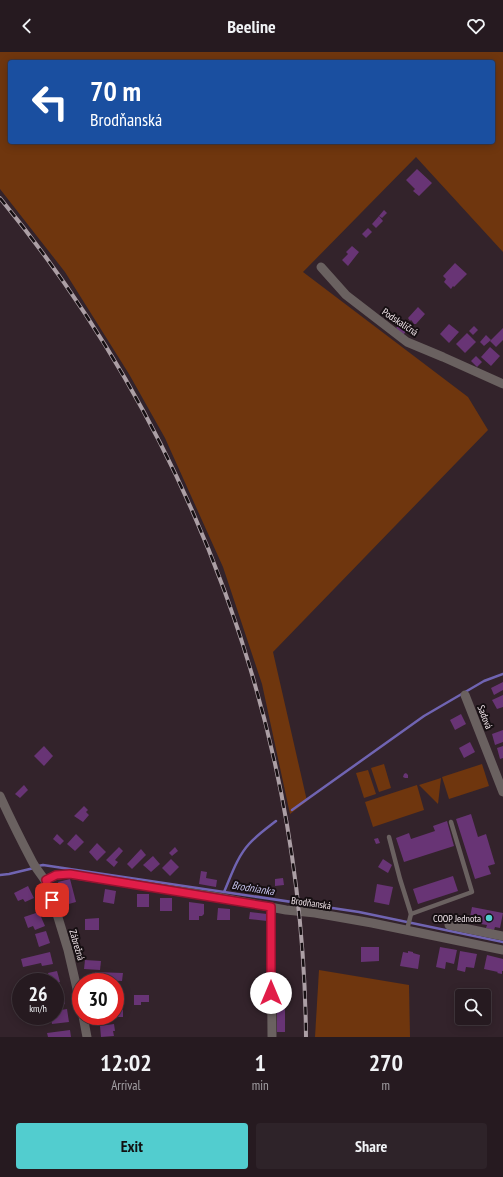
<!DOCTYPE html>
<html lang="en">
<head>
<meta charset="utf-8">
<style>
	body { margin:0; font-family:"PT Sans Narrow",sans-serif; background:#2e2329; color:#f1f3f6; height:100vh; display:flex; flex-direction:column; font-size:15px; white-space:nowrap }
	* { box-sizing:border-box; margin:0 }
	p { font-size:13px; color:#a4a1a5 }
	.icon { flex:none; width:22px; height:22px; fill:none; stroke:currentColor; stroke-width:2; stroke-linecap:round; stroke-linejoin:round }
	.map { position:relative; height:985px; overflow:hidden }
	.side { display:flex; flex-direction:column; background:#261a20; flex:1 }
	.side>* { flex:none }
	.guide { position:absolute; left:8px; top:8px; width:487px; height:84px; border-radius:4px; box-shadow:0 2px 10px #0003,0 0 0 1px #42383e; background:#1a4fa0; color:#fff; overflow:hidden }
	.tools { position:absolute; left:455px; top:937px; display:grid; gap:8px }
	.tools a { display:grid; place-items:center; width:36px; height:36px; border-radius:4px; background:#261a20; box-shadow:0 2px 10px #0003,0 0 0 1px #42383e; font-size:20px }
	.speed { position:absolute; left:12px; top:921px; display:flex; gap:8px; font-size:20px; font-weight:700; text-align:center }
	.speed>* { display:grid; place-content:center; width:52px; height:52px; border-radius:50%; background:#261a20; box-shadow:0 2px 10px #0003,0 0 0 1px #42383e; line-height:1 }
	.speed small { font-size:10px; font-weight:400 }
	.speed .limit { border:6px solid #d22; background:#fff; color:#111 }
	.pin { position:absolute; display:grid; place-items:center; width:34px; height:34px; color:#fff; margin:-17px; border-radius:8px; box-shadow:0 2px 6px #0006 }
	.me { position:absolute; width:44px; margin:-22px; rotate:0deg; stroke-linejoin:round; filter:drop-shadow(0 0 3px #0008) }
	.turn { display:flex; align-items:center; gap:14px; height:84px; padding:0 16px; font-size:18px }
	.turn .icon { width:52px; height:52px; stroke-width:2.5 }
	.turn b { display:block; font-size:28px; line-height:34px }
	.eta { display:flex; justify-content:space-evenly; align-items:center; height:68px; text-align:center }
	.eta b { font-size:24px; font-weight:600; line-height:28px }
	.cta { display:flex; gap:8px; margin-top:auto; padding:8px 16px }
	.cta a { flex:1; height:46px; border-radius:4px; background:#52cdcf; color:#111; font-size:16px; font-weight:600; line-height:46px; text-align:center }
	.cta a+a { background:#2e2329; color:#f1f3f6 }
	header { display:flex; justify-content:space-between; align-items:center; height:52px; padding:0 16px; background:#261a20; font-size:18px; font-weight:600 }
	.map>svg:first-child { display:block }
	.green { fill:#6f360e; fill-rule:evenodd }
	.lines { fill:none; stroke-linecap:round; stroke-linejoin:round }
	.stream { stroke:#7064b2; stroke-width:2.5 }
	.building { fill:#683475 }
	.service { stroke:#6a6160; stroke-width:4.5 }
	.minor { stroke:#6a6160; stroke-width:9 }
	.rail-casing { stroke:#ac9fa5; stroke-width:4 }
	.rail { stroke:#160f12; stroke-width:2.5; stroke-dasharray:8; stroke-linecap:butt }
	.route-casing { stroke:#92132f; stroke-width:10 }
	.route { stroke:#e11d48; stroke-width:7 }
	.poi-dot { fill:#52cdcf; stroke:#160f12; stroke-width:1.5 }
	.labels { text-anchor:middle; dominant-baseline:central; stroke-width:4; stroke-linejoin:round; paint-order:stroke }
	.street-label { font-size:10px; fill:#f1e5ea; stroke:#160f12 }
	.poi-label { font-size:10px; fill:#f1e5ea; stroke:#160f12; text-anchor:end }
	.water-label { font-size:11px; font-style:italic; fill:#c7c4ef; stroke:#160f12 }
</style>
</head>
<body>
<header><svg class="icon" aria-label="back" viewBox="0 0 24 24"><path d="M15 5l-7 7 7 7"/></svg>Beeline<svg class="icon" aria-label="heart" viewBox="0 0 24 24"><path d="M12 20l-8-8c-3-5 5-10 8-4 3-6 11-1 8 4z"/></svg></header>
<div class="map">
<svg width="503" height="985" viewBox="0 0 503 985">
	<rect width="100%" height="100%" fill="#33232b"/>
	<g class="green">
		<path d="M0,0H503V200L416,105L303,220L468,345L488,378L273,600L307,749L290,762L262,632L223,515L165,386L129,322L65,220L0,137ZM10,10H493V90H10Z"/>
		<polygon points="384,712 391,736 379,740 371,716"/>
		<polygon points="482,712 489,734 449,747 442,725"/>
		<polygon points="368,718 376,742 364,746 356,721"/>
		<polygon points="441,726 438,752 419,733"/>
		<polygon points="417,733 424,758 373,775 365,750"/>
		<polygon points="319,918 409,933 410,985 315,985"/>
	</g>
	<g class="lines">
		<g class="stream">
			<polyline points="292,758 424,664 484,629 503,622"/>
			<polyline points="38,814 43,813 359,860 503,890"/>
			<polyline points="0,823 9,822 34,816"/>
			<path d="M224,840C231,824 237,805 249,792C257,783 267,776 276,769"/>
		</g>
	</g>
	<g class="building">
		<polygon points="417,117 432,131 419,144 413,139 415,137 406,128"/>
		<polygon points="384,158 387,161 382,166 379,164"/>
		<polygon points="379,164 383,169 376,176 372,172"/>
		<polygon points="368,176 372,180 366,186 362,182"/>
		<polygon points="352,194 359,200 348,214 342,208 348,202 346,200"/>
		<polygon points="455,211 467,222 454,235 453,234 451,237 444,230 446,227 443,224"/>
		<polygon points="418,255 425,262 416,272 414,272 412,269 411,268 410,269 408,266"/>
		<polygon points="403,268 411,274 403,283 396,276"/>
		<polygon points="449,272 459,280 449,291 440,282"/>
		<polygon points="474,274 478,278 473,283 469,279"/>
		<polygon points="503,276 503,288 496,295 490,289"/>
		<polygon points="467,281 476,290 465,301 456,292"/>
		<polygon points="486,283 491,288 484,294 480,290"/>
		<polygon points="490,295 500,304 491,314 481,305"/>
		<polygon points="476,304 482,310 477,315 471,309"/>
		<polygon points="503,630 503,638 494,643 491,636"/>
		<polygon points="503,643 503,655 497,657 492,648"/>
		<polygon points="461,662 466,672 455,678 450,668"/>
		<polygon points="503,678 503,690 495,693 492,682"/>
		<polygon points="470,690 475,700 464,706 459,696"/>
		<polygon points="44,694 53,704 44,714 34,704"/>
		<polygon points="503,694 503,706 500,707 497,696"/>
		<polygon points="406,721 408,723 408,726 405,726 403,725 404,722"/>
		<polygon points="24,733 28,738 20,746 15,742"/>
		<polygon points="84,754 88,758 86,760 89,763 83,770 74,764"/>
		<polygon points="471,762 478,785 486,782 495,812 488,814 491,822 475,827 456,767"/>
		<polygon points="447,769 454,794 404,810 396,786 409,781 411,787 435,779 433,774"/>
		<polygon points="57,782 64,789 60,793 53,787"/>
		<polygon points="76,782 84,790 75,799 67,792"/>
		<polygon points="378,786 380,791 376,792 374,787"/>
		<polygon points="97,791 106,800 97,809 89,800"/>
		<polygon points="119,795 123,799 115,808 118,810 114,815 106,808"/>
		<polygon points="175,795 178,799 172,804 169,801"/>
		<polygon points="141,797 146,803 132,817 127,812"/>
		<polygon points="153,804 160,812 151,820 143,813"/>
		<polygon points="171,807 179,815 170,824 162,816"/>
		<polygon points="383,807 392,813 388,821 378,815"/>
		<polygon points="201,819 207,820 206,826 217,828 216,835 199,832"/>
		<polygon points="453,824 458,839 418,852 413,837"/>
		<polygon points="283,826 284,833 275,834 275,827"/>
		<polygon points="70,827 76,850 65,853 58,830"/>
		<polygon points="377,832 393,835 389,853 374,850"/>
		<polygon points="28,834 34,846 25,850 23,847 18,849 14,841"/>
		<polygon points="105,837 116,839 114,852 103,850"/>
		<rect x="137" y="842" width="12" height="13"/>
		<rect x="160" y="846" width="12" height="13"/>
		<polygon points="189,850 204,852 204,862 202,864 199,864 199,868 189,868"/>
		<polygon points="472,855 503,861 500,876 495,875 494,878 486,876 487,873 469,870"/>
		<polygon points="218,856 230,857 230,868 217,868"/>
		<polygon points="39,860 45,874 35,878 33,874 28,876 24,865"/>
		<polygon points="250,860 267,862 267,869 249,867"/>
		<polygon points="99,866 99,878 85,878 85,867"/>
		<polygon points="46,879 50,891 39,895 35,882"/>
		<polygon points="361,895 379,895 379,909 361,910"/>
		<polygon points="440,895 457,898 454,912 446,910 445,917 436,915"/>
		<polygon points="408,899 413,900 413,901 420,903 418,917 400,914 403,900 408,901"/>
		<polygon points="460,899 477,902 474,916 466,915 465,920 457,918"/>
		<polygon points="50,900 53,912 42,914 41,911 23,915 21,907"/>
		<polygon points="487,903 503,907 503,919 502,919 502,922 497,921 498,920 484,917"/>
		<polygon points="85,908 101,909 100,918 84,917"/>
		<polygon points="57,919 60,930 55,932 55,930 50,930 48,921"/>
		<polygon points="95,920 123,921 122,929 102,928 102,930 95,930"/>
		<polygon points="61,936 65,952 58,954 56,948 55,948 55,937"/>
		<polygon points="134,943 149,943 149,950 141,950 141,953 134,953"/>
		<polygon points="115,955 123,958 123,965 115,965"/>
		<rect x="277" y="955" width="8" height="25"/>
		<polygon points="67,957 69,970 52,972 51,967 43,968 42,965 35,966 35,964 55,964 55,959"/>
		<polygon points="98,964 115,964 115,965 99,967"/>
		<polygon points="114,972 115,979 113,979 114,984 101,985 100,974"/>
		<polygon points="70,978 71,985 48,985 47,981"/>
	</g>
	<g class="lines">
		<g class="service">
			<polyline points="389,785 400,827 411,862 407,878"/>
			<polyline points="411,862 472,840 451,770"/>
		</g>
		<g class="minor">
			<polyline points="321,215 346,243 407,290 443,305 503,332"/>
			<polyline points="465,643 503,740"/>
			<path d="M0,744C10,766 21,788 32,809C37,819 45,826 49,836L68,898L81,954"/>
			<polyline points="46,828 56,823 69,822 217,845 286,858 315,861 372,871 503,898"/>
			<polyline points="271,855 272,984"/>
			<polyline points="449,873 503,884"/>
			<polyline points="83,964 87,985"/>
		</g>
		<g class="rail-casing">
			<path id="rail" d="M0,146C194,383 303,678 306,985"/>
		</g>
		<use href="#rail" class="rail"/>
	</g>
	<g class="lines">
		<g class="route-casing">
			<polyline id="route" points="52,848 46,828 56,823 70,822 271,855 271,941"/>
		</g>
		<use href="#route" class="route"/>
	</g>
	<circle class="poi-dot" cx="489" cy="866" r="4"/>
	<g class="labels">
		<g class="street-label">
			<text transform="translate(400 270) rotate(34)">Podskaličná</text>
			<text transform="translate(485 665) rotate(69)">Sadová</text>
			<text transform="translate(311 851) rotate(8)">Brodňanská</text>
			<text transform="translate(77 893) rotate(74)">Zábrežná</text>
		</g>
		<g class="poi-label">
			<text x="481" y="866">COOP Jednota</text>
		</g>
		<g class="water-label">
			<text transform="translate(253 836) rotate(9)">Brodnianka</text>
		</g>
	</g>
</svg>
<div class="tools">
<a><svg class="icon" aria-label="search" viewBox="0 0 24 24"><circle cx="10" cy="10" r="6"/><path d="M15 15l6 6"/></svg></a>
</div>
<div class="speed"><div>26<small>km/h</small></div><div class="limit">30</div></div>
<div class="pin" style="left:52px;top:848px;background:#d93025"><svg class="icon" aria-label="arrive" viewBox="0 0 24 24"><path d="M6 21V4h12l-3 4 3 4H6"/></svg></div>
<svg class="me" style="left:271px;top:941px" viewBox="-20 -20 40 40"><circle r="19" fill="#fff"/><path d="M0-13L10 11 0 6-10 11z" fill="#e11d48"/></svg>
<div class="guide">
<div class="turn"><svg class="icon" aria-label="left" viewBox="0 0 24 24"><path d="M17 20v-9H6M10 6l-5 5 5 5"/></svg><div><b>70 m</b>Brodňanská</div></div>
</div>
</div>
<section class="side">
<div class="eta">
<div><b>12:02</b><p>Arrival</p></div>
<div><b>1</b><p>min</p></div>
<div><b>270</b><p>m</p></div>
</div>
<div class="cta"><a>Exit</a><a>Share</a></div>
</section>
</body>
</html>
